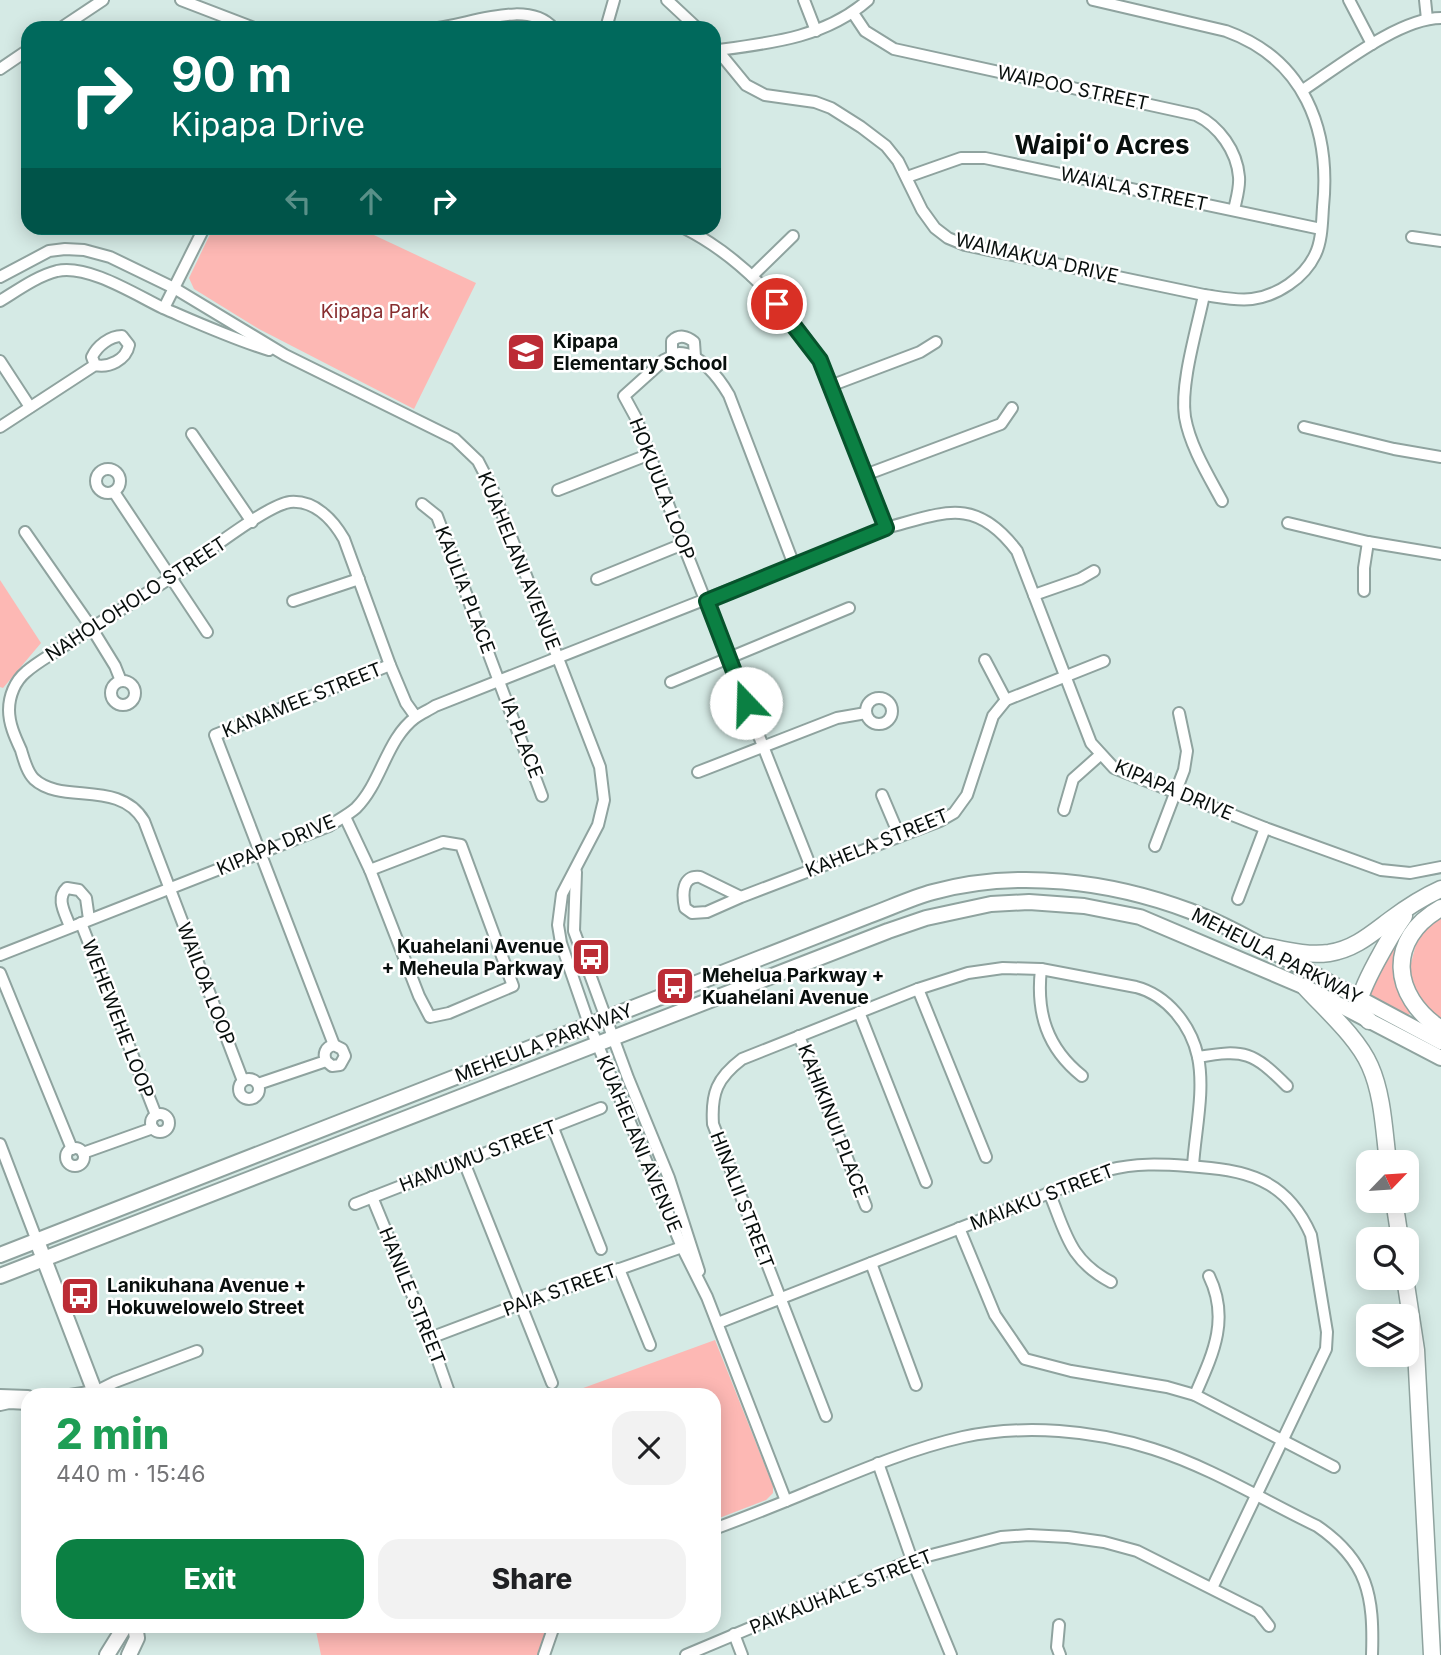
<!DOCTYPE html>
<html lang="en">
<head>
<meta charset="utf-8">
<style>
	body { margin:0; font-family:Inter,sans-serif; background:#f2f2f2; color:#202124; height:100vh; display:flex; flex-direction:column; font-size:26px; white-space:nowrap }
	* { box-sizing:border-box; margin:0 }
	p { font-size:23px; color:#757577 }
	.icon { flex:none; width:38px; height:38px; fill:none; stroke:currentColor; stroke-width:2; stroke-linecap:round; stroke-linejoin:round }
	.map { position:relative; flex:1; overflow:hidden }
	.sheet { position:absolute; left:21px; top:1388px; width:700px; height:245px; display:flex; flex-direction:column; background:#fff; border-radius:21px; box-shadow:0 4px 18px #0003 }
	.sheet>* { flex:none }
	.hud { position:absolute; left:21px; top:21px; width:700px; height:214px; border-radius:21px; box-shadow:0 4px 18px #0003; background:#00695c; color:#fff; overflow:hidden }
	.needle { width:46px; rotate:65deg }
	.controls { position:absolute; left:1356px; top:1150px; display:grid; gap:14px }
	.controls a { display:grid; place-items:center; width:63px; height:63px; border-radius:14px; background:#fff; box-shadow:0 4px 18px #0003; font-size:35px }
	.pin { position:absolute; display:grid; place-items:center; width:60px; height:60px; color:#fff; margin:-30px; border:4px solid #fff; border-radius:50%; box-shadow:0 2px 7px #0007 }
	.me { position:absolute; width:77px; margin:-38px; rotate:339deg; stroke-linejoin:round; filter:drop-shadow(0 0 5px #0008) }
	.turn { display:flex; align-items:center; gap:24px; height:147px; padding:0 35px; font-size:32px }
	.turn .icon { width:91px; height:91px; stroke-width:2.5 }
	.turn b { display:block; font-size:49px; line-height:60px }
	.lanes { display:flex; align-items:center; height:66px; padding:0 35px; background:#0003; justify-content:center; gap:35px; direction:ltr }
	.lanes .off { opacity:.35 }
	.round { display:grid; place-items:center; flex:none; width:74px; height:74px; border-radius:21px; background:#f2f2f2 }
	.head { display:flex; align-items:center; justify-content:space-between; height:119px; padding:0 35px }
	h1 { font-size:42px; font-weight:800; line-height:52px; color:#1e9e55 }
	.primary-button { display:flex; gap:14px; margin-top:auto; padding:14px 35px }
	.primary-button a { flex:1; height:80px; border-radius:21px; background:#0b8043; color:#fff; font-size:28px; font-weight:800; line-height:80px; text-align:center }
	.primary-button a+a { background:#f2f2f2; color:#202124 }
	.map>svg:first-child { display:block }
	.green { fill:#fdb8b4 }
	.lines { fill:none; stroke-linecap:round; stroke-linejoin:round }
	.minor-casing { stroke:#8fa39f; stroke-width:14 }
	.major-casing { stroke:#8fa39f; stroke-width:18 }
	.highway-casing { stroke:#8fa39f; stroke-width:19 }
	.minor { stroke:#fff; stroke-width:10 }
	.major { stroke:#fff; stroke-width:14 }
	.highway { stroke:#fff; stroke-width:16 }
	.route-casing { stroke:#07532c; stroke-width:18 }
	.route { stroke:#0b8043; stroke-width:12 }
	.labels { text-anchor:middle; dominant-baseline:central; stroke-width:5; stroke-linejoin:round; paint-order:stroke }
	.street-label { font-size:19px; fill:#080f0d; stroke:#fff }
	.park-label { font-size:19px; fill:#872c2e; stroke:#fff }
	.poi-label { font-size:19px; font-weight:bold; fill:#080f0d; stroke:#fff; text-anchor:start }
	.district-label { font-size:26px; font-weight:bold; fill:#080f0d; stroke:#fff }
</style>
</head>
<body>
<div class="map">
<svg width="1441" height="1655" viewBox="0 0 1441 1655">
	<rect width="100%" height="100%" fill="#d5eae5"/>
	<g class="green">
		<polygon points="213,228 359,228 476,283 414,409 259,329 194,289 189,278"/>
		<polygon points="0,580 41,643 3,688 0,687"/>
		<path d="M1441,898V902L1403,937L1413,1012L1405,1017L1369,997C1388,960 1402,918 1441,898Z"/>
		<polygon points="1441,916 1441,1027 1415,1002 1409,971 1416,944 1426,929"/>
		<polygon points="715,1340 773,1486 773,1493 766,1500 714,1520 714,1395 564,1395"/>
		<polygon points="315,1626 547,1626 538,1655 321,1655"/>
	</g>
	<g class="lines">
		<g class="minor-casing">
			<g id="minor">
				<polyline points="181,0 254,28"/>
				<polyline points="667,0 697,28"/>
				<polyline points="804,0 816,31"/>
				<polyline points="1349,0 1372,44"/>
				<polyline points="1425,0 1427,19"/>
				<path d="M853,13L865,31L894,49L1196,115C1219,126 1237,151 1239,177C1240,188 1236,200 1234,210"/>
				<polyline points="61,28 103,0"/>
				<path d="M438,28C474,23 529,0 553,28"/>
				<polyline points="606,28 614,0"/>
				<path d="M714,46L746,85L765,95L815,102L831,108L861,127L886,146L898,161L922,210L935,228L948,238L965,245L1204,295C1219,297 1236,301 1252,299C1277,296 1304,278 1315,255C1322,241 1322,222 1323,207C1331,129 1304,59 1226,31L1093,0"/>
				<path d="M718,50C772,43 826,37 868,0"/>
				<polyline points="0,69 28,50"/>
				<path d="M1303,90C1338,67 1399,18 1441,18"/>
				<polyline points="907,177 961,158 985,158 1321,229"/>
				<path d="M684,228C740,256 787,307 820,360L886,528"/>
				<polyline points="1412,237 1441,241"/>
				<polyline points="752,276 793,236"/>
				<polyline points="0,277 49,251 65,249 84,250 110,257 174,288 285,355 455,439 478,461 493,490 600,767 604,800 598,825 562,894 558,925 561,943 589,1024 682,1247 707,1297 786,1501"/>
				<path d="M1204,295C1197,329 1180,384 1185,417C1190,446 1208,475 1222,501"/>
				<path d="M0,301C18,290 37,276 57,271C88,264 136,295 163,308C198,323 233,339 269,350"/>
				<polyline points="164,308 204,228"/>
				<path d="M672,357V341C679,334 687,336 694,342L695,357"/>
				<polyline points="0,361 30,407"/>
				<polyline points="830,386 920,352 936,342"/>
				<path d="M0,427L95,365C109,368 126,360 129,345L122,336C110,336 97,346 92,357L95,365"/>
				<polyline points="1304,427 1394,449 1441,457"/>
				<polyline points="192,434 252,522"/>
				<circle cx="108" cy="481" r="12"/>
				<polyline points="865,475 1001,424 1012,408"/>
				<polyline points="558,490 650,454"/>
				<polyline points="114,492 207,632"/>
				<polyline points="422,504 437,516 542,796"/>
				<polyline points="1288,523 1368,542 1441,554"/>
				<polyline points="25,532 91,627 115,666 121,681"/>
				<path d="M794,565L729,395C719,378 700,353 679,353L664,360L624,396L636,418L683,544L812,870"/>
				<polyline points="597,579 683,544"/>
				<polyline points="1364,591 1364,568 1368,542"/>
				<polyline points="1034,595 1080,579 1094,571"/>
				<polyline points="293,601 359,579"/>
				<polyline points="985,660 1006,700"/>
				<circle cx="123" cy="693" r="12"/>
				<polyline points="671,682 849,608"/>
				<circle cx="879" cy="711" r="13"/>
				<polyline points="698,772 837,718 866,713"/>
				<polyline points="882,795 899,835"/>
				<polyline points="1064,810 1073,779 1100,755"/>
				<polyline points="345,817 370,870"/>
				<polygon points="443,842 461,845 513,986 449,1013 430,1017 419,996 370,870"/>
				<polyline points="1155,846 1184,770 1187,751 1179,713"/>
				<polyline points="576,872 574,931 628,1078 669,1178 699,1271"/>
				<path d="M741,897L700,877C682,875 682,894 685,908L692,913L707,912L741,897L940,821L954,813L967,795L993,716L1006,700L1104,661"/>
				<polyline points="1238,899 1265,828"/>
				<polyline points="81,923 156,1115"/>
				<path d="M70,927C66,914 55,899 67,888L79,890L86,898L89,919"/>
				<path d="M0,955L329,826C338,820 348,815 356,808C382,782 386,739 416,717C422,713 429,710 435,706L886,528C943,513 975,495 1017,551L1091,743L1114,768L1265,828L1381,870L1410,873L1441,867"/>
				<path d="M1041,969C1036,1013 1047,1048 1082,1076"/>
				<polyline points="0,973 72,1149"/>
				<polyline points="918,989 986,1157"/>
				<polyline points="859,1012 926,1182"/>
				<polyline points="799,1036 866,1206"/>
				<polyline points="334,1045 215,735 390,665"/>
				<path d="M1198,1057C1245,1049 1253,1052 1287,1086"/>
				<circle cx="249" cy="1089" r="10"/>
				<path d="M243,1081L144,821C119,779 62,805 34,779C27,772 24,760 21,750C15,737 9,724 9,710C9,696 15,681 26,672C36,663 49,656 61,648C98,623 136,601 173,576C197,560 266,505 290,502C315,500 333,520 344,539L390,665L406,703L416,717"/>
				<path d="M258,1084L326,1061L332,1066L340,1065L345,1056L342,1049L334,1045C325,1047 323,1054 326,1061"/>
				<circle cx="160" cy="1123" r="9"/>
				<polyline points="553,1128 601,1249"/>
				<polyline points="0,1144 37,1241"/>
				<circle cx="75" cy="1157" r="9"/>
				<polyline points="83,1153 153,1128"/>
				<polyline points="464,1162 552,1383"/>
				<path d="M1049,1192C1066,1233 1069,1260 1111,1282"/>
				<polyline points="372,1197 430,1338 450,1395"/>
				<polyline points="355,1204 601,1108"/>
				<polyline points="959,1228 995,1315 1025,1359 1071,1371 1167,1387 1195,1395 1334,1467"/>
				<polyline points="871,1263 916,1385"/>
				<polyline points="619,1269 650,1345"/>
				<path d="M718,1323L1108,1170C1136,1163 1160,1164 1188,1166C1246,1170 1286,1178 1311,1235L1327,1332L1326,1349L1212,1588"/>
				<polyline points="430,1338 520,1304 685,1246"/>
				<polyline points="0,1395 28,1396"/>
				<polyline points="70,1395 95,1391"/>
				<polyline points="89,1395 115,1382 197,1351"/>
				<path d="M1195,1395C1213,1354 1230,1319 1209,1276"/>
				<polyline points="0,1405 9,1403 28,1404"/>
				<path d="M826,1416L713,1124C711,1093 717,1078 742,1059L918,989L968,973L1003,968L1041,969L1136,987C1167,995 1191,1025 1198,1057C1205,1092 1195,1132 1193,1166"/>
				<polyline points="878,1463 912,1560 951,1655"/>
				<path d="M714,1529C746,1517 777,1505 808,1492C859,1471 910,1449 963,1437C1024,1424 1095,1430 1153,1449C1210,1467 1263,1500 1317,1526C1368,1561 1374,1596 1372,1655"/>
				<polyline points="1059,1625 1057,1647 1060,1655"/>
				<polyline points="734,1634 742,1655"/>
				<polyline points="544,1655 554,1626"/>
				<polyline points="686,1655 912,1560 1001,1537 1029,1535 1068,1537 1104,1542 1137,1551 1258,1612 1269,1626"/>
			</g>
		</g>
		<g class="major-casing">
			<g id="major">
				<polyline points="37,1241 96,1395"/>
				<path d="M0,1255L868,916C890,908 911,898 933,892C1017,869 1110,881 1190,911C1227,925 1261,945 1295,964C1344,990 1392,1016 1441,1042"/>
				<polyline points="0,1276 888,931 926,918 991,904 1029,902 1084,906 1140,917 1305,987 1441,1058"/>
				<polyline points="107,1655 125,1626"/>
				<polyline points="129,1655 137,1638 135,1626"/>
			</g>
		</g>
		<g class="highway-casing">
			<g id="highway">
				<path d="M1441,908C1386,939 1391,996 1441,1029"/>
				<path d="M1264,946C1285,950 1307,956 1329,953C1354,949 1370,935 1390,920C1406,908 1423,897 1441,889"/>
				<path d="M1305,987C1326,1010 1358,1038 1370,1066C1383,1095 1384,1131 1388,1162"/>
				<path d="M1369,1021C1365,1017 1361,1013 1359,1007C1356,993 1394,930 1404,916"/>
				<polyline points="1394,1200 1400,1239"/>
				<polyline points="1405,1278 1416,1350 1432,1655"/>
			</g>
		</g>
		<use href="#minor" class="minor"/>
		<use href="#major" class="major"/>
		<use href="#highway" class="highway"/>
	</g>
	<g class="lines">
		<g class="route-casing">
			<polyline id="route" points="746,703 707,601 886,528 820,360 777,304"/>
		</g>
		<use href="#route" class="route"/>
	</g>
	<defs>
		<g id="school-square" transform="scale(2.0125)"><rect x="-9" y="-9" width="18" height="18" rx="4" fill="#bc2c35" stroke="#fff"/><path d="M0-5L7-2L0 1L-7-2ZM-4 1L0 2.5L4 1V4Q0 6-4 4Z" fill="#fff"/></g>
		<g id="bus-square" transform="scale(2.0125)"><rect x="-9" y="-9" width="18" height="18" rx="4" fill="#bc2c35" stroke="#fff"/><path d="M-5-6H5V4H4V6H2V4H-2V6H-4V4H-5ZM-3.5-4V0h7V-4ZM-3.5 1.2v1.5H-2V1.2ZM2 1.2v1.5H3.5V1.2Z" fill="#fff"/></g>
	</defs>
	<g fill-rule="evenodd">
		<use href="#school-square" x="526" y="352"/>
		<use href="#bus-square" x="591" y="957"/>
		<use href="#bus-square" x="675" y="986"/>
		<use href="#bus-square" x="80" y="1296"/>
	</g>
	<g class="labels">
		<g class="street-label">
			<text transform="translate(1073 88) rotate(12)">WAIPOO STREET</text>
			<text transform="translate(1134 189) rotate(12)">WAIALA STREET</text>
			<text transform="translate(1037 258) rotate(13)">WAIMAKUA DRIVE</text>
			<text transform="translate(662 489) rotate(69)">HOKUULA LOOP</text>
			<text transform="translate(519 561) rotate(68)">KUAHELANI AVENUE</text>
			<text transform="translate(465 590) rotate(69)">KAULIA PLACE</text>
			<text transform="translate(136 599) rotate(-33)">NAHOLOHOLO STREET</text>
			<text transform="translate(302 700) rotate(-22)">KANAMEE STREET</text>
			<text transform="translate(522 738) rotate(69)">IA PLACE</text>
			<text transform="translate(1174 790) rotate(23)">KIPAPA DRIVE</text>
			<text transform="translate(877 843) rotate(-22)">KAHELA STREET</text>
			<text transform="translate(276 845) rotate(-23)">KIPAPA DRIVE</text>
			<text transform="translate(1277 956) rotate(27)">MEHEULA PARKWAY</text>
			<text transform="translate(206 984) rotate(69)">WAILOA LOOP</text>
			<text transform="translate(118 1019) rotate(69)">WEHEWEHE LOOP</text>
			<text transform="translate(544 1043) rotate(-21)">MEHEULA PARKWAY</text>
			<text transform="translate(833 1121) rotate(69)">KAHIKINUI PLACE</text>
			<text transform="translate(639 1144) rotate(67)">KUAHELANI AVENUE</text>
			<text transform="translate(478 1156) rotate(-21)">HAMUMU STREET</text>
			<text transform="translate(1042 1197) rotate(-21)">MAIAKU STREET</text>
			<text transform="translate(742 1200) rotate(69)">HINALII STREET</text>
			<text transform="translate(560 1290) rotate(-20)">PAIA STREET</text>
			<text transform="translate(412 1296) rotate(68)">HANILE STREET</text>
			<text transform="translate(841 1592) rotate(-22)">PAIKAUHALE STREET</text>
		</g>
		<g class="park-label">
			<text x="375" y="311">Kipapa Park</text>
		</g>
		<g class="poi-label">
			<text x="553" y="341">Kipapa<tspan x="553" dy="22">Elementary School</tspan></text>
			<text x="564" y="946" text-anchor="end">Kuahelani Avenue<tspan x="564" dy="22">+ Meheula Parkway</tspan></text>
			<text x="702" y="975">Mehelua Parkway +<tspan x="702" dy="22">Kuahelani Avenue</tspan></text>
			<text x="107" y="1285">Lanikuhana Avenue +<tspan x="107" dy="22">Hokuwelowelo Street</tspan></text>
		</g>
		<g class="district-label">
			<text x="1102" y="144">Waipiʻo Acres</text>
		</g>
	</g>
</svg>
<div class="controls">
<a><svg class="needle" viewBox="-14 -14 28 28"><path d="M0-13l5 13h-10z" fill="#e53935"/><path d="M0 13l5-13h-10z" fill="#757577"/></svg></a>
<a><svg class="icon" aria-label="search" viewBox="0 0 24 24"><circle cx="10" cy="10" r="6"/><path d="M15 15l6 6"/></svg></a>
<a><svg class="icon" aria-label="layers" viewBox="0 0 24 24"><path d="M12 4l9 5-9 5-9-5zM3 14l9 5 9-5"/></svg></a>
</div>
<div class="pin" style="left:777px;top:304px;background:#d93025"><svg class="icon" aria-label="arrive" viewBox="0 0 24 24"><path d="M6 21V4h12l-3 4 3 4H6"/></svg></div>
<svg class="me" style="left:746px;top:703px" viewBox="-20 -20 40 40"><circle r="19" fill="#fff"/><path d="M0-13L10 11 0 6-10 11z" fill="#0b8043"/></svg>
<div class="hud">
<div class="turn"><svg class="icon" aria-label="right" viewBox="0 0 24 24"><path d="M7 20v-9h11M14 6l5 5-5 5"/></svg><div><b>90 m</b>Kipapa Drive</div></div>
<div class="lanes"><svg class="icon off" aria-label="left" viewBox="0 0 24 24"><path d="M17 20v-9H6M10 6l-5 5 5 5"/></svg><svg class="icon off" aria-label="ahead" viewBox="0 0 24 24"><path d="M12 20V5M6 11l6-6 6 6"/></svg><svg class="icon" aria-label="right" viewBox="0 0 24 24"><path d="M7 20v-9h11M14 6l5 5-5 5"/></svg></div>
</div>
<section class="sheet">
<div class="head"><div><h1>2 min</h1><p>440 m · 15:46</p></div><a class="round"><svg class="icon" aria-label="close" viewBox="0 0 24 24"><path d="M6 6l12 12M18 6L6 18"/></svg></a></div>
<div class="primary-button"><a>Exit</a><a>Share</a></div>
</section>
</div>
</body>
</html>
